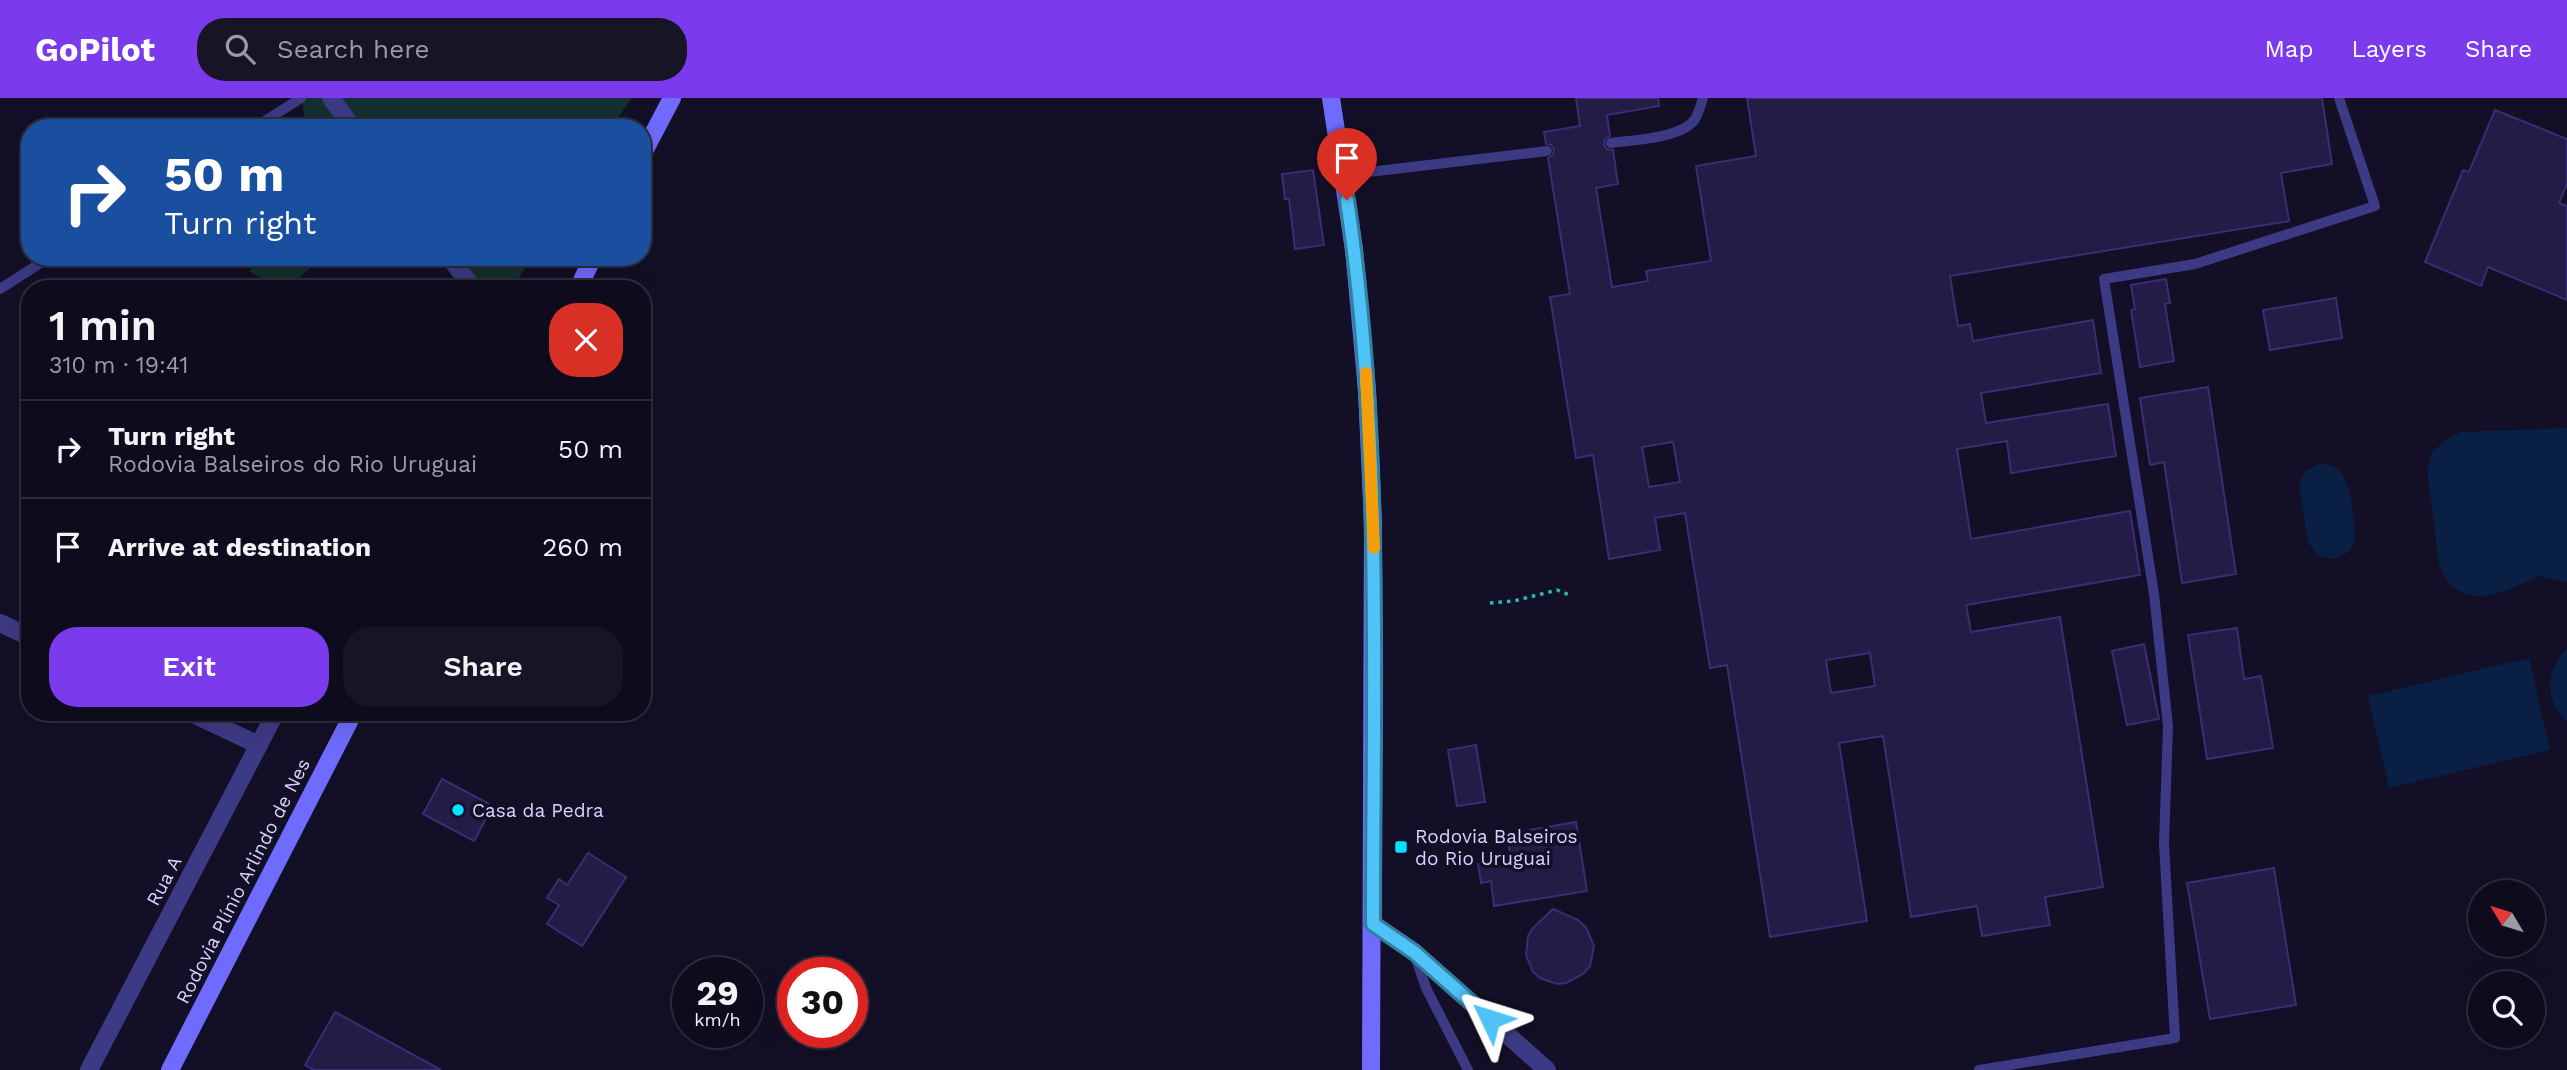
<!DOCTYPE html>
<html lang="en">
<head>
<meta charset="utf-8">
<style>
	body { margin:0; font-family:"Work Sans",sans-serif; background:#171425; color:#f1f3f6; height:100vh; display:flex; flex-direction:column; font-size:26px; white-space:nowrap }
	* { box-sizing:border-box; margin:0 }
	p { font-size:23px; color:#9b9ba3 }
	.icon { flex:none; width:38px; height:38px; fill:none; stroke:currentColor; stroke-width:2; stroke-linecap:round; stroke-linejoin:round }
	.map { position:relative; flex:1; overflow:hidden }
	.drawer { position:absolute; left:21px; top:182px; width:630px; height:441px; display:flex; flex-direction:column; background:#0e0b1c; border-radius:28px; box-shadow:0 7px 28px #0002,0 0 0 2px #2e2b3b }
	.drawer>* { flex:none }
	.banner { position:absolute; left:21px; top:21px; width:630px; height:147px; border-radius:28px; box-shadow:0 7px 28px #0002,0 0 0 2px #2e2b3b; background:#1a4fa0; color:#fff; overflow:hidden }
	.needle { width:46px; rotate:308deg }
	.controls { position:absolute; left:2468px; top:782px; display:grid; gap:14px }
	.controls a { display:grid; place-items:center; width:77px; height:77px; border-radius:50%; background:#0e0b1c; box-shadow:0 7px 28px #0002,0 0 0 2px #2e2b3b; font-size:35px }
	.speed { position:absolute; left:672px; top:859px; display:flex; gap:14px; font-size:35px; font-weight:700; text-align:center }
	.speed>* { display:grid; place-content:center; width:91px; height:91px; border-radius:50%; background:#0e0b1c; box-shadow:0 7px 28px #0002,0 0 0 2px #2e2b3b; line-height:1 }
	.speed small { font-size:18px; font-weight:400 }
	.speed .limit { border:10px solid #d22; background:#fff; color:#111 }
	.pin { position:absolute; display:grid; place-items:center; width:60px; height:60px; color:#fff; margin:-72px -30px; border-radius:50% 50% 50% 0; rotate:-45deg; box-shadow:0 0 7px #0007 }
	.pin .icon { rotate:45deg }
	.me { position:absolute; width:77px; margin:-38px; rotate:311deg; stroke-linejoin:round; filter:drop-shadow(0 0 5px #0008) }
	.turn { display:flex; align-items:center; gap:24px; height:147px; padding:0 28px; font-size:32px }
	.turn .icon { width:91px; height:91px; stroke-width:2.5 }
	.turn b { display:block; font-size:49px; line-height:60px }
	.round { display:grid; place-items:center; flex:none; width:74px; height:74px; border-radius:28px; background:#171425 }
	.summary { display:flex; align-items:center; justify-content:space-between; height:119px; padding:0 28px }
	h1 { font-size:42px; font-weight:600; line-height:52px }
	.cta { display:flex; gap:14px; margin-top:auto; padding:14px 28px }
	.cta a { flex:1; height:80px; border-radius:28px; background:#7c3aed; color:#fff; font-size:28px; font-weight:600; line-height:80px; text-align:center }
	.cta a+a { background:#171425; color:#f1f3f6 }
	ul { padding:0; list-style:none }
	li { display:flex; align-items:center; gap:21px; height:98px; padding:0 28px; border-top:2px solid #2e2b3b }
	li div { flex:1 }
	li b { display:block; font-size:26px }
	li em { font-style:normal }
	header { display:flex; align-items:center; gap:42px; box-sizing:border-box; height:98px; padding:0 35px; background:#7c3aed; color:#fff }
	header strong { font-size:33px }
	nav { display:flex; gap:38px; margin-inline-start:auto; font-size:24px }
	.search { width:490px; height:63px; background:#171425; display:flex; align-items:center; gap:18px; box-sizing:border-box; padding:0 24px; border-radius:28px; color:#9b9ba3; font-size:26px }
	.map>svg:first-child { display:block }
	.green { fill:#12302f }
	.water { fill:#0a1f44 }
	.building { fill:#241b47; stroke:#3b2d73; stroke-width:2; fill-rule:evenodd }
	.lines { fill:none; stroke-linecap:round; stroke-linejoin:round }
	.path { stroke:#2fb8b0; stroke-width:3.5; stroke-dasharray:3.5 5; stroke-linecap:butt }
	.service { stroke:#3d3a85; stroke-width:10 }
	.minor { stroke:#3d3a85; stroke-width:18 }
	.secondary { stroke:#6f6bff; stroke-width:18 }
	.route-casing { stroke:#337fa1; stroke-width:18 }
	.route { stroke:#4fc3f7; stroke-width:12 }
	.slow { stroke:#f59e0b; stroke-width:12 }
	.poi-dot { fill:#00e5ff; stroke:#130f26; stroke-width:2.5 }
	.labels { text-anchor:middle; dominant-baseline:central; stroke-width:7; stroke-linejoin:round; paint-order:stroke }
	.poi-label { font-size:19px; fill:#d9d4ff; stroke:#130f26; text-anchor:start }
	.street-label { font-size:19px; fill:#d9d4ff; stroke:#130f26 }
</style>
</head>
<body>
<header>
<strong>GoPilot</strong>
<div class="search"><svg class="icon" aria-label="search" viewBox="0 0 24 24"><circle cx="10" cy="10" r="6"/><path d="M15 15l6 6"/></svg>Search here</div>
<nav><a>Map</a><a>Layers</a><a>Share</a></nav>
</header>
<div class="map">
<svg width="2567" height="972" viewBox="0 0 2567 972">
	<rect width="100%" height="100%" fill="#130f26"/>
	<g class="green">
		<polygon points="302,0 331,0 353,30 306,30"/>
		<polygon points="342,0 632,0 611,30 364,30"/>
		<polygon points="266,159 323,159 293,185 277,190 249,173"/>
		<polygon points="459,159 532,159 512,191 479,191"/>
	</g>
	<g class="water">
		<polygon points="2567,330 2567,484 2539,478 2508,492 2485,499 2467,497 2449,487 2439,466 2427,371 2432,355 2444,343 2461,334"/>
		<path d="M2319,366C2354,365 2351,410 2355,436C2354,450 2348,456 2335,461L2318,458L2308,444L2299,387L2305,373Z"/>
		<path d="M2567,550V624C2543,602 2546,572 2567,550Z"/>
		<polygon points="2529,560 2550,652 2389,690 2368,598"/>
	</g>
	<g class="building">
		<path d="M1576,0H1658L1659,8L1607,17L1610,38L1605,41L1604,47L1607,51L1613,52L1618,86L1596,90L1612,189L1648,183L1646,173L1711,163L1696,68L1756,58L1747,0H2322L2332,66L2281,75L2289,123L1950,178L1958,228L1970,226L1973,243L2093,222L2101,275L1981,295L1986,325L2108,306L2116,358L2011,375L2007,343L1957,351L1971,441L2130,413L2140,477L1966,507L1971,534L2060,519L2103,789L2045,799L2050,827L1982,838L1977,808L1911,819L1883,638L1839,645L1867,823L1770,839L1727,567L1710,570L1685,415L1655,420L1660,452L1609,461L1593,357L1576,360L1550,199L1570,196L1548,60L1553,57L1554,51L1551,47L1546,46L1544,34L1580,28ZM1673,344L1680,384L1649,389L1642,349ZM1870,555L1875,588L1831,595L1826,562Z"/>
		<polygon points="2495,12 2567,41 2567,86 2559,105 2567,108 2567,202 2488,169 2481,188 2425,164 2463,72 2469,74"/>
		<polygon points="1313,72 1324,147 1295,151 1289,101 1285,101 1282,76"/>
		<polygon points="2166,181 2170,205 2165,206 2174,263 2140,269 2131,212 2135,211 2131,187"/>
		<polygon points="2336,200 2342,240 2270,252 2263,212"/>
		<polygon points="2208,289 2236,476 2182,485 2164,364 2150,367 2140,300"/>
		<polygon points="2237,530 2244,581 2261,578 2273,650 2207,661 2188,537"/>
		<polygon points="2144,546 2159,621 2127,627 2112,553"/>
		<polygon points="1476,647 1485,704 1457,708 1448,652"/>
		<polygon points="442,681 493,708 474,743 423,716"/>
		<polygon points="1576,724 1587,793 1494,808 1491,783 1481,785 1478,766 1511,762 1507,736"/>
		<polygon points="588,755 626,779 582,848 547,826 559,807 547,800 559,781 567,787"/>
		<polygon points="2274,770 2296,907 2210,921 2187,785"/>
		<polygon points="1553,811 1578,822 1586,829 1594,848 1590,868 1583,876 1566,885 1557,886 1540,880 1533,874 1526,857 1528,838 1533,830"/>
		<polygon points="335,914 441,972 314,972 305,967"/>
	</g>
	<g class="lines">
		<polyline class="path" points="1490,505 1514,503 1557,492 1572,498"/>
		<g class="service">
			<polyline points="254,30 301,0"/>
			<path d="M1611,45C1633,42 1683,40 1695,21C1699,15 1701,6 1703,0"/>
			<polyline points="1343,77 1547,53"/>
			<polyline points="0,191 50,159"/>
			<polyline points="1415,858 1426,890 1468,972"/>
			<polyline points="1979,972 2175,940 2164,746 2168,628 2154,496 2104,181 2195,166 2375,108 2339,0"/>
		</g>
		<g class="minor">
			<polyline points="331,0 353,30"/>
			<polyline points="449,159 474,191"/>
			<polyline points="0,525 30,539"/>
			<polyline points="189,614 259,647"/>
			<polyline points="1373,826 1414,854 1547,972"/>
			<polyline points="89,972 276,614"/>
		</g>
		<g class="secondary">
			<polyline points="1331,0 1354,151 1367,292 1373,425 1371,972"/>
			<polyline points="642,57 672,0"/>
			<polyline points="578,191 593,159"/>
			<polyline points="170,972 354,614"/>
		</g>
	</g>
	<g class="lines">
		<g class="route-casing">
			<path id="route" d="M1347,102C1383,341 1373,585 1373,826L1414,854L1490,921"/>
		</g>
		<use href="#route" class="route"/>
		<polyline class="slow" points="1366,275 1374,450"/>
	</g>
	<g class="poi-dot">
		<circle cx="458" cy="712" r="7"/>
		<rect x="1394" y="742" width="14" height="14" rx="3.5"/>
	</g>
	<g class="labels">
		<g class="poi-label">
			<text x="472" y="712">Casa da Pedra</text>
			<text x="1415" y="738">Rodovia Balseiros<tspan x="1415" dy="22">do Rio Uruguai</tspan></text>
		</g>
		<g class="street-label">
			<text transform="translate(164 783) rotate(-62)">Rua A</text>
			<text transform="translate(243 783) rotate(-63)">Rodovia Plínio Arlindo de Nes</text>
		</g>
	</g>
</svg>
<div class="controls">
<a><svg class="needle" viewBox="-14 -14 28 28"><path d="M0-13l5 13h-10z" fill="#e53935"/><path d="M0 13l5-13h-10z" fill="#9b9ba3"/></svg></a>
<a><svg class="icon" aria-label="search" viewBox="0 0 24 24"><circle cx="10" cy="10" r="6"/><path d="M15 15l6 6"/></svg></a>
</div>
<div class="speed"><div>29<small>km/h</small></div><div class="limit">30</div></div>
<div class="pin" style="left:1347px;top:102px;background:#d93025"><svg class="icon" aria-label="arrive" viewBox="0 0 24 24"><path d="M6 21V4h12l-3 4 3 4H6"/></svg></div>
<svg class="me" style="left:1490px;top:921px" viewBox="-20 -20 40 40"><path d="M0-17L14 15 0 8-14 15z" fill="#4fc3f7" stroke="#fff" stroke-width="4"/></svg>
<div class="banner">
<div class="turn"><svg class="icon" aria-label="right" viewBox="0 0 24 24"><path d="M7 20v-9h11M14 6l5 5-5 5"/></svg><div><b>50 m</b>Turn right</div></div>
</div>
<section class="drawer">
<div class="summary"><div><h1>1 min</h1><p>310 m · 19:41</p></div><a class="round" style="background:#d93025;color:#fff"><svg class="icon" aria-label="close" viewBox="0 0 24 24"><path d="M6 6l12 12M18 6L6 18"/></svg></a></div>
<ul>
<li><svg class="icon" aria-label="right" viewBox="0 0 24 24"><path d="M7 20v-9h11M14 6l5 5-5 5"/></svg><div><b>Turn right</b><p>Rodovia Balseiros do Rio Uruguai</p></div><em>50 m</em></li>
<li><svg class="icon" aria-label="arrive" viewBox="0 0 24 24"><path d="M6 21V4h12l-3 4 3 4H6"/></svg><div><b>Arrive at destination</b></div><em>260 m</em></li>
</ul>
<div class="cta"><a>Exit</a><a>Share</a></div>
</section>
</div>
</body>
</html>
